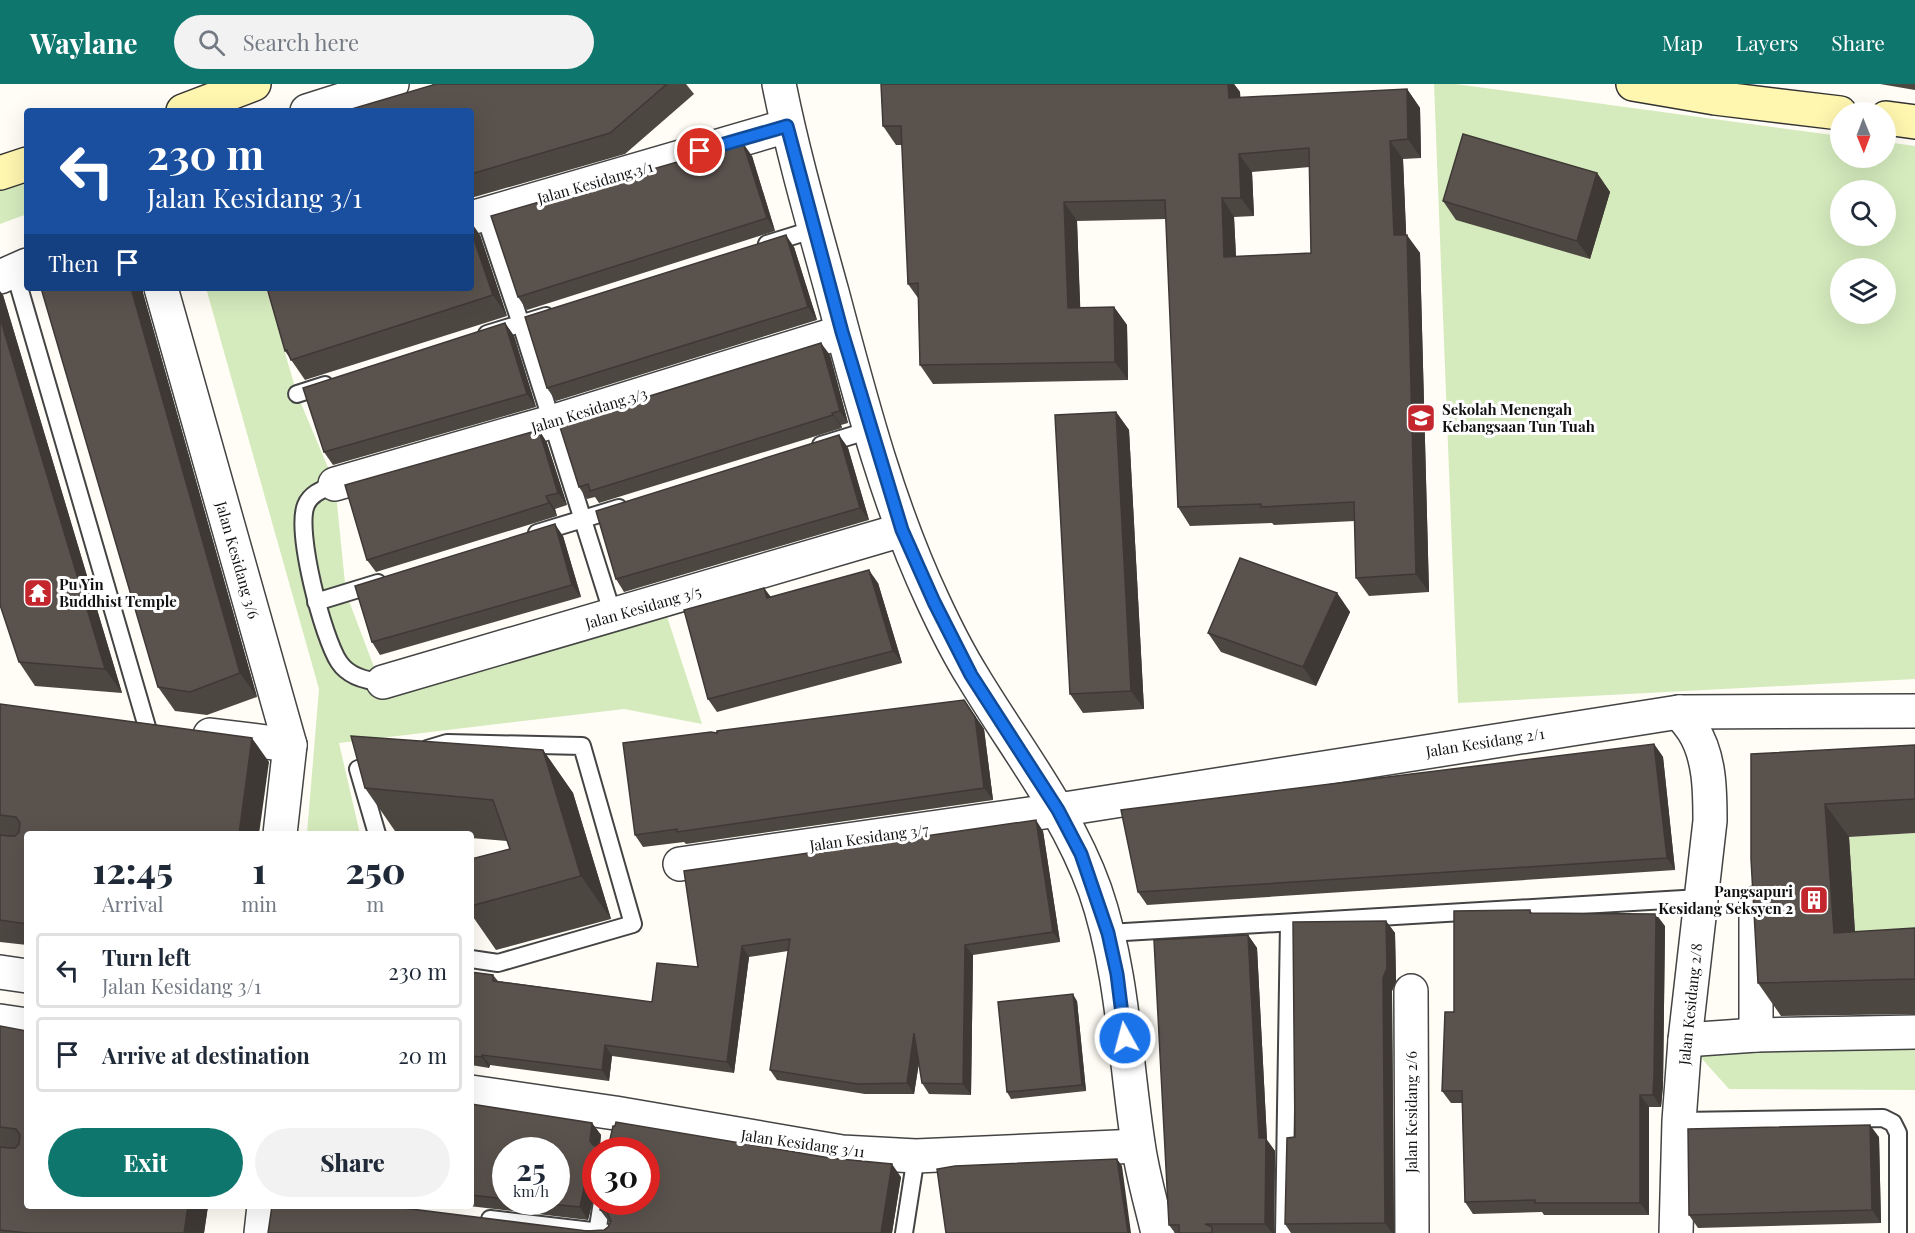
<!DOCTYPE html>
<html lang="en">
<head>
<meta charset="utf-8">
<style>
	body { margin:0; font-family:"Playfair Display",serif; background:#f2f2f3; color:#1f2937; height:100vh; display:flex; flex-direction:column; font-size:22px; white-space:nowrap }
	* { box-sizing:border-box; margin:0 }
	p { font-size:20px; color:#747a83 }
	.icon { flex:none; width:33px; height:33px; fill:none; stroke:currentColor; stroke-width:2; stroke-linecap:round; stroke-linejoin:round }
	.map { position:relative; flex:1; overflow:hidden }
	.drawer { position:absolute; left:24px; top:747px; width:450px; height:378px; display:flex; flex-direction:column; background:#fff; border-radius:6px; box-shadow:0 6px 24px #0002 }
	.drawer>* { flex:none }
	.top-card { position:absolute; left:24px; top:24px; width:450px; height:183px; border-radius:6px; box-shadow:0 6px 24px #0002; background:#1a4fa0; color:#fff; overflow:hidden }
	.needle { width:39px; rotate:179deg }
	.buttons { position:absolute; left:1830px; top:18px; display:grid; gap:12px }
	.buttons a { display:grid; place-items:center; width:66px; height:66px; border-radius:50%; background:#fff; box-shadow:0 6px 24px #0002; font-size:30px }
	.speed { position:absolute; left:492px; top:1053px; display:flex; gap:12px; font-size:30px; font-weight:700; text-align:center }
	.speed>* { display:grid; place-content:center; width:78px; height:78px; border-radius:50%; background:#fff; box-shadow:0 6px 24px #0002; line-height:1 }
	.speed small { font-size:15px; font-weight:400 }
	.speed .limit { border:9px solid #d22; background:#fff; color:#111 }
	.pin { position:absolute; display:grid; place-items:center; width:51px; height:51px; color:#fff; margin:-26px; border:3px solid #fff; border-radius:50%; box-shadow:0 2px 6px #0007 }
	.me { position:absolute; width:66px; margin:-33px; rotate:353deg; stroke-linejoin:round; filter:drop-shadow(0 0 4px #0008) }
	.turn { display:flex; align-items:center; gap:21px; height:126px; padding:0 24px; font-size:27px }
	.turn .icon { width:78px; height:78px; stroke-width:2.5 }
	.turn b { display:block; font-size:42px; line-height:51px }
	.then { display:flex; align-items:center; height:57px; padding:0 24px; background:#0003; gap:12px; font-size:22px }
	.eta { display:flex; justify-content:space-evenly; align-items:center; height:102px; text-align:center }
	.eta b { font-size:36px; font-weight:800; line-height:42px }
	.action { display:flex; gap:12px; margin-top:auto; padding:12px 24px }
	.action a { flex:1; height:69px; border-radius:36px; background:#0f766e; color:#fff; font-size:24px; font-weight:800; line-height:69px; text-align:center }
	.action a+a { background:#f2f2f3; color:#1f2937 }
	ul { padding:0; list-style:none }
	li { display:flex; align-items:center; gap:18px; height:75px; margin:0 12px 9px; padding:0 12px; border:3px solid #e0e1e3; border-radius:6px }
	li div { flex:1 }
	li b { display:block; font-size:22px }
	li em { font-style:normal }
	header { display:flex; align-items:center; gap:36px; box-sizing:border-box; height:84px; padding:0 30px; background:#0f766e; color:#fff }
	header strong { font-size:28px }
	nav { display:flex; gap:33px; margin-inline-start:auto; font-size:21px }
	.search { width:420px; height:54px; background:#f2f2f3; display:flex; align-items:center; gap:15px; box-sizing:border-box; padding:0 21px; border-radius:33px; color:#747a83; font-size:22px }
	.map>svg:first-child { display:block }
	.green { fill:#d5ebbd; fill-rule:evenodd }
	.lines { fill:none; stroke-linecap:round; stroke-linejoin:round }
	.lane-casing { stroke:#444; stroke-width:20 }
	.street-casing { stroke:#444; stroke-width:36 }
	.secondary-casing { stroke:#333; stroke-width:36 }
	.lane { stroke:#fff; stroke-width:16 }
	.street { stroke:#fff; stroke-width:33 }
	.secondary { stroke:#fff6b0; stroke-width:33 }
	.wall { fill:#4d4742; fill-rule:evenodd }
	.shaded-wall { fill:#3f3936 }
	.building { fill:#5a524d; stroke:#3f3936; stroke-width:1.5; fill-rule:evenodd }
	.route-casing { stroke:#114b97; stroke-width:15 }
	.route { stroke:#1a73e8; stroke-width:10 }
	.labels { text-anchor:middle; dominant-baseline:central; stroke-width:6; stroke-linejoin:round; paint-order:stroke }
	.street-label { font-size:15px; fill:#111; stroke:#fff }
	.poi-label { font-size:15px; font-weight:bold; fill:#111; stroke:#fff; text-anchor:start }
</style>
</head>
<body>
<header>
<strong>Waylane</strong>
<div class="search"><svg class="icon" aria-label="search" viewBox="0 0 24 24"><circle cx="10" cy="10" r="6"/><path d="M15 15l6 6"/></svg>Search here</div>
<nav><a>Map</a><a>Layers</a><a>Share</a></nav>
</header>
<div class="map">
<svg width="1915" height="1149" viewBox="0 0 1915 1149">
	<rect width="100%" height="100%" fill="#fffdf5"/>
	<g class="green">
		<path d="M1434,0H1455L1840,52V74H1886V58L1915,62V595L1458,619ZM1840,106H1886V152H1840ZM1840,184H1886V230H1840Z"/>
		<polygon points="27,80 27,130 0,140 0,89"/>
		<polygon points="206,204 266,204 297,310 335,400 346,509 374,583 662,517 702,640 624,625 339,659 360,750 307,750 319,605"/>
		<polygon points="1915,749 1915,879 1857,882 1849,753"/>
		<polygon points="1915,949 1915,1006 1729,1005 1685,956"/>
	</g>
	<g class="lines">
		<g class="lane-casing">
			<g id="lane">
				<polyline points="484,130 521,240 613,531"/>
				<polyline points="767,160 815,145"/>
				<polyline points="14,186 147,643"/>
				<polyline points="487,250 546,232"/>
				<polyline points="297,310 325,301"/>
				<polyline points="821,361 870,346"/>
				<path d="M335,400C324,405 311,409 306,421C295,447 323,554 339,578C349,593 366,597 383,598"/>
				<polyline points="537,449 619,424"/>
				<polyline points="316,518 378,499"/>
				<polyline points="427,665 447,659 582,662 633,840 498,879 471,875"/>
				<polyline points="377,750 358,685 379,679"/>
				<polyline points="1108,849 1700,814"/>
				<polyline points="1679,1037 1883,1034 1893,1039 1898,1049 1898,1149"/>
				<polyline points="490,1135 609,1149"/>
				<polyline points="597,1149 602,1118"/>
				<polyline points="904,1149 916,1072"/>
				<polyline points="1284,1149 1289,839"/>
			</g>
		</g>
		<g class="street-casing">
			<g id="street">
				<path d="M779,0C793,70 813,139 832,208C860,313 887,419 933,517C945,543 958,569 973,593C1015,663 1067,728 1095,806C1123,887 1125,974 1138,1059C1142,1089 1151,1119 1158,1149"/>
				<polyline points="307,27 392,0"/>
				<polyline points="471,134 787,42"/>
				<polyline points="0,193 27,181"/>
				<polyline points="161,204 290,661 280,750"/>
				<polyline points="335,400 551,338 842,248"/>
				<polyline points="383,598 902,446"/>
				<polyline points="210,651 290,661"/>
				<polyline points="680,780 1058,726 1679,628 1915,627"/>
				<polyline points="1756,819 1756,951"/>
				<polyline points="0,888 27,892"/>
				<polyline points="1411,907 1412,1149"/>
				<polyline points="0,937 27,941"/>
				<polyline points="1685,956 1756,951 1915,948"/>
				<polyline points="471,1008 615,1029 842,1068 916,1072 1138,1062"/>
				<polyline points="261,1149 264,1122"/>
				<path d="M1676,1149L1679,1037L1685,956L1710,737C1710,708 1710,672 1693,646C1689,640 1684,634 1679,628"/>
			</g>
		</g>
		<g class="secondary-casing">
			<g id="secondary">
				<polyline points="1633,0 1715,14 1840,29"/>
				<polyline points="183,27 254,0"/>
				<polyline points="1886,34 1915,38"/>
				<polyline points="0,89 27,80"/>
			</g>
		</g>
		<use href="#lane" class="lane"/>
		<use href="#street" class="street"/>
		<use href="#secondary" class="secondary"/>
	</g>
	<g class="wall">
		<polygon points="433,0 686,0 694,10 625,70 471,114 471,27 433,1"/>
		<path d="M881,0H1234L1240,8V14L1407,5L1420,24L1421,74L1403,75L1406,151L1420,169L1429,508L1369,512L1356,494L1355,437L1274,441L1272,439L1190,442L1178,423L1166,135L1077,137L1080,224L1114,223L1127,241L1128,296L933,300L920,281L918,214L908,200L902,61H896L883,42ZM1310,83L1311,169L1236,173L1234,133L1254,132L1252,88Z"/>
		<polygon points="1880,0 1915,0 1915,6"/>
		<polygon points="752,72 775,147 527,226 518,213"/>
		<polygon points="1597,89 1610,108 1590,175 1456,136 1443,117"/>
		<polygon points="480,151 507,232 305,296 285,267"/>
		<polygon points="794,163 817,236 556,317 547,304"/>
		<polygon points="41,204 143,204 143,209 257,613 207,631 175,627 158,603"/>
		<polygon points="3,211 122,609 35,602 19,578"/>
		<polygon points="505,239 514,252 536,323 333,381 324,368"/>
		<polygon points="830,271 848,339 841,341 842,344 599,419 595,413 587,415 579,403"/>
		<polygon points="1116,328 1129,346 1144,625 1083,629 1070,610"/>
		<polygon points="539,346 547,359 567,421 555,425 557,432 376,488 367,476"/>
		<polygon points="839,351 848,364 869,436 624,508 616,495"/>
		<polygon points="563,452 581,513 380,571 372,558"/>
		<polygon points="878,499 902,579 717,628 708,615 764,504 771,513"/>
		<polygon points="1337,509 1350,528 1316,602 1221,568 1208,549"/>
		<polygon points="964,616 984,645 993,716 686,760 684,758 643,763 635,751 717,649"/>
		<polygon points="0,620 269,678 27,750 27,861 0,858"/>
		<polygon points="1654,660 1663,673 1675,786 1147,821 1138,808"/>
		<polygon points="1915,661 1915,749 1849,753 1855,848 1915,844 1915,930 1781,932 1758,899 1751,670"/>
		<polygon points="543,666 573,709 611,835 496,866 471,830 471,775 510,765 507,757 471,754 471,750 427,750 395,747 365,704"/>
		<polygon points="1043,747 1060,858 973,871 971,1011 929,1010 922,999 919,979 914,1010 865,1010 777,996 770,986 788,867 749,873 734,989 612,972 609,997 490,981 489,984 471,981 471,888 493,891 498,897 652,918 698,883 684,787"/>
		<polygon points="1530,826 1532,829 1665,842 1663,1002 1661,1023 1649,1023 1649,1131 1544,1131 1542,1128 1473,1130 1465,1118 1462,1019 1451,1019 1442,1007 1454,928"/>
		<polygon points="1386,837 1395,849 1396,897 1392,907 1394,1149 1291,1149 1285,1140"/>
		<polygon points="1248,851 1257,864 1267,1056 1275,1067 1274,1149 1175,1149 1169,1141"/>
		<polygon points="1077,917 1086,1007 1011,1015 1007,1008"/>
		<polygon points="0,942 208,1122 204,1149 0,1149"/>
		<path d="M471,1020L592,1039L601,1051L600,1064L901,1093L892,1149H268L604,1146L608,1143L610,1139L600,1126L646,1118L596,1066V1111L594,1112L588,1136L469,1122H471ZM506,1066L556,1118H506Z"/>
		<polygon points="1879,1053 1881,1139 1698,1144 1689,1131"/>
	</g>
	<g class="shaded-wall">
		<polygon points="1228,0 1234,0 1240,8 1242,33 1229,14"/>
		<polygon points="1407,5 1420,24 1421,74 1408,55"/>
		<polygon points="1390,57 1403,75 1407,169 1394,151"/>
		<polygon points="743,59 752,72 775,147 767,134"/>
		<polygon points="1239,70 1252,88 1254,132 1241,114"/>
		<polygon points="1597,89 1610,108 1590,175 1577,157"/>
		<polygon points="1222,114 1234,133 1237,192 1224,173"/>
		<polygon points="1064,118 1077,137 1081,242 1068,224"/>
		<polygon points="471,138 480,151 507,232 493,211 471,147"/>
		<polygon points="786,151 794,163 817,236 808,223"/>
		<polygon points="1407,151 1420,169 1429,508 1416,490"/>
		<polygon points="131,204 143,204 143,209 257,613 240,589"/>
		<polygon points="0,207 3,211 122,609 105,585 0,234"/>
		<polygon points="1114,223 1127,241 1128,296 1115,278"/>
		<polygon points="505,239 514,252 536,323 527,310"/>
		<polygon points="821,259 830,271 848,339 840,327"/>
		<polygon points="1116,328 1129,346 1144,625 1131,607"/>
		<polygon points="832,329 841,341 842,344 833,331"/>
		<polygon points="539,346 547,359 567,421 558,409"/>
		<polygon points="839,351 848,364 869,436 860,424"/>
		<polygon points="546,412 555,425 557,432 549,419"/>
		<polygon points="555,440 563,452 581,513 572,501"/>
		<polygon points="869,486 878,499 902,579 893,567"/>
		<polygon points="764,504 773,517 767,514"/>
		<polygon points="1337,509 1350,528 1316,602 1303,583"/>
		<polygon points="964,616 984,645 993,716 984,704"/>
		<polygon points="252,654 269,678 259,750 239,750"/>
		<polygon points="1654,660 1663,673 1675,786 1667,774"/>
		<polygon points="543,666 573,709 611,835 581,792"/>
		<polygon points="1825,720 1849,753 1857,882 1834,849"/>
		<polygon points="1036,736 1043,747 1060,858 1053,848"/>
		<polygon points="1656,830 1665,842 1663,1002 1661,1023 1653,1011"/>
		<polygon points="1386,837 1395,849 1396,897 1392,907 1394,1149 1392,1149 1385,1139 1383,894"/>
		<polygon points="1248,851 1257,864 1267,1056 1275,1067 1274,1149 1272,1149 1265,1140 1259,1054"/>
		<polygon points="965,861 973,871 971,1011 963,1000"/>
		<polygon points="742,862 749,873 734,989 727,978"/>
		<polygon points="1073,910 1077,917 1086,1007 1082,1001"/>
		<polygon points="914,949 922,959 914,1010 907,999"/>
		<polygon points="605,961 612,972 609,997 602,986"/>
		<polygon points="482,971 490,981 489,984 482,973"/>
		<polygon points="1640,1011 1649,1023 1649,1131 1640,1119"/>
		<polygon points="592,1039 601,1051 599,1066 597,1066 590,1057"/>
		<polygon points="1870,1041 1879,1053 1881,1139 1872,1126"/>
		<polygon points="1117,1075 1122,1082 1131,1149 1128,1149"/>
		<polygon points="892,1080 901,1093 892,1149 881,1149"/>
		<polygon points="585,1099 594,1112 588,1136 580,1123"/>
		<polygon points="188,1122 208,1122 204,1149 184,1149"/>
	</g>
	<g class="building">
		<polygon points="433,0 667,0 610,49 471,90 471,27 345,27 433,1"/>
		<path d="M881,0H1228L1229,14L1407,5L1408,55L1390,57L1394,151H1407L1416,490L1356,494L1354,418L1261,423V420L1178,423L1165,116L1064,118L1068,224L1114,223L1115,278L920,281L918,199L908,200L901,42H883ZM1309,64L1311,169L1224,173L1222,114H1241L1239,70Z"/>
		<polygon points="1463,50 1597,89 1577,157 1443,117"/>
		<polygon points="743,59 767,134 518,213 491,132"/>
		<polygon points="471,147 493,211 291,276 287,266 285,267 267,204 471,204"/>
		<polygon points="786,151 808,223 547,304 525,233"/>
		<polygon points="41,204 131,204 240,589 190,608 158,603"/>
		<polygon points="0,234 105,585 19,578 0,521"/>
		<polygon points="505,239 527,310 324,368 303,304"/>
		<polygon points="821,259 840,327 832,329 833,331 590,407 588,400 579,403 559,340"/>
		<polygon points="1116,328 1131,607 1070,610 1055,331"/>
		<polygon points="539,346 558,409 546,412 549,419 367,476 345,401"/>
		<polygon points="839,351 860,424 616,495 596,427"/>
		<polygon points="555,440 572,501 372,558 355,502"/>
		<polygon points="1240,474 1337,509 1303,583 1208,549"/>
		<polygon points="869,486 893,567 708,615 684,526 764,504 767,514"/>
		<polygon points="964,616 975,633 984,704 677,748 677,745 635,751 623,659 711,648 717,649 717,647"/>
		<polygon points="0,620 252,654 239,750 27,750 27,840 0,836 0,751 9,752 15,752 19,748 20,739 16,733 0,731"/>
		<polygon points="351,652 543,666 581,792 471,822 471,775 510,765 493,716 365,704"/>
		<polygon points="1654,660 1667,774 1138,808 1121,726"/>
		<polygon points="1915,661 1915,715 1825,720 1834,849 1915,844 1915,895 1758,899 1751,775 1751,670"/>
		<polygon points="1036,736 1053,848 965,861 963,1000 922,999 914,949 907,999 858,1000 770,986 790,855 742,862 727,978 605,961 602,986 482,971 482,973 471,972 471,888 493,891 493,897 652,918 657,879 698,883 684,787"/>
		<polygon points="1530,826 1530,829 1656,830 1654,990 1653,1011 1640,1011 1640,1119 1535,1119 1535,1116 1465,1118 1462,1007 1442,1007 1445,928 1454,928 1454,827"/>
		<polygon points="1386,837 1387,884 1383,894 1385,1139 1285,1140 1287,1054 1295,1053 1293,838"/>
		<polygon points="1248,851 1259,1054 1266,1054 1265,1140 1205,1140 1212,1143 1212,1149 1179,1149 1179,1141 1169,1141 1154,856"/>
		<polygon points="1073,910 1082,1001 1007,1008 998,918"/>
		<polygon points="0,942 27,947 27,1122 188,1122 184,1149 27,1149 0,1146 0,1063 9,1064 15,1064 19,1060 20,1051 16,1045 0,1043"/>
		<polygon points="471,1020 592,1039 590,1057 593,1061 599,1064 609,1060 613,1042 615,1042 616,1038 830,1074 892,1080 881,1149 268,1149 272,1122 387,1122 587,1147 604,1146 608,1143 611,1137 607,1128 600,1126 601,1118 646,1118 646,1066 596,1066 596,1095 594,1095 585,1099 580,1123 530,1118 556,1118 556,1066 506,1066 506,1115 471,1111"/>
		<polygon points="1870,1041 1872,1126 1689,1131 1688,1045"/>
		<polygon points="1117,1075 1128,1149 946,1149 937,1085 955,1082"/>
	</g>
	<g class="lines">
		<g class="route-casing">
			<polyline id="route" points="700,67 787,42 842,248 902,446 934,518 971,591 1058,726 1081,770 1108,849 1117,890 1125,954"/>
		</g>
		<use href="#route" class="route"/>
	</g>
	<defs>
		<g id="school-square" transform="scale(1.5)"><rect x="-9" y="-9" width="18" height="18" rx="4" fill="#c4262e" stroke="#fff"/><path d="M0-5L7-2L0 1L-7-2ZM-4 1L0 2.5L4 1V4Q0 6-4 4Z" fill="#fff"/></g>
		<g id="temple-square" transform="scale(1.5)"><rect x="-9" y="-9" width="18" height="18" rx="4" fill="#c4262e" stroke="#fff"/><path d="M0-6L5-2H3V0L6.5 2.5H4V6H1.5V3h-3V6H-4V2.5H-6.5L-3 0V-2H-5Z" fill="#fff"/></g>
		<g id="building-square" transform="scale(1.5)"><rect x="-9" y="-9" width="18" height="18" rx="4" fill="#c4262e" stroke="#fff"/><path d="M-4-6H4V6H1V3H-1V6H-4ZM-2.5-4.3h1.7v1.8h-1.7ZM.8-4.3h1.7v1.8H.8ZM-2.5-1h1.7V.8h-1.7ZM.8-1h1.7V.8H.8Z" fill="#fff"/></g>
	</defs>
	<g fill-rule="evenodd">
		<use href="#school-square" x="1421" y="334"/>
		<use href="#temple-square" x="38" y="509"/>
		<use href="#building-square" x="1814" y="816"/>
	</g>
	<g class="labels">
		<g class="street-label">
			<text transform="translate(595 98) rotate(-16)">Jalan Kesidang 3/1</text>
			<text transform="translate(589 326) rotate(-17)">Jalan Kesidang 3/3</text>
			<text transform="translate(238 476) rotate(74)">Jalan Kesidang 3/6</text>
			<text transform="translate(643 523) rotate(-16)">Jalan Kesidang 3/5</text>
			<text transform="translate(1485 658) rotate(-9)">Jalan Kesidang 2/1</text>
			<text transform="translate(869 753) rotate(-8)">Jalan Kesidang 3/7</text>
			<text transform="translate(1690 920) rotate(-84)">Jalan Kesidang 2/8</text>
			<text transform="translate(1411 1028) rotate(-90)">Jalan Kesidang 2/6</text>
			<text transform="translate(803 1059) rotate(8)">Jalan Kesidang 3/11</text>
		</g>
		<g class="poi-label">
			<text x="1442" y="325">Sekolah Menengah<tspan x="1442" dy="17">Kebangsaan Tun Tuah</tspan></text>
			<text x="59" y="500">Pu Yin<tspan x="59" dy="17">Buddhist Temple</tspan></text>
			<text x="1793" y="807" text-anchor="end">Pangsapuri<tspan x="1793" dy="17">Kesidang Seksyen 2</tspan></text>
		</g>
	</g>
</svg>
<div class="buttons">
<a><svg class="needle" viewBox="-14 -14 28 28"><path d="M0-13l5 13h-10z" fill="#e53935"/><path d="M0 13l5-13h-10z" fill="#747a83"/></svg></a>
<a><svg class="icon" aria-label="search" viewBox="0 0 24 24"><circle cx="10" cy="10" r="6"/><path d="M15 15l6 6"/></svg></a>
<a><svg class="icon" aria-label="layers" viewBox="0 0 24 24"><path d="M12 4l9 5-9 5-9-5zM3 14l9 5 9-5"/></svg></a>
</div>
<div class="speed"><div>25<small>km/h</small></div><div class="limit">30</div></div>
<div class="pin" style="left:700px;top:67px;background:#d93025"><svg class="icon" aria-label="arrive" viewBox="0 0 24 24"><path d="M6 21V4h12l-3 4 3 4H6"/></svg></div>
<svg class="me" style="left:1125px;top:954px" viewBox="-20 -20 40 40"><circle r="17" fill="#1a73e8" stroke="#fff" stroke-width="3"/><path d="M0-11L8 9 0 5-8 9z" fill="#fff"/></svg>
<div class="top-card">
<div class="turn"><svg class="icon" aria-label="left" viewBox="0 0 24 24"><path d="M17 20v-9H6M10 6l-5 5 5 5"/></svg><div><b>230 m</b>Jalan Kesidang 3/1</div></div>
<div class="then">Then<svg class="icon" aria-label="arrive" viewBox="0 0 24 24"><path d="M6 21V4h12l-3 4 3 4H6"/></svg></div>
</div>
<section class="drawer">
<div class="eta">
<div><b>12:45</b><p>Arrival</p></div>
<div><b>1</b><p>min</p></div>
<div><b>250</b><p>m</p></div>
</div>
<ul>
<li><svg class="icon" aria-label="left" viewBox="0 0 24 24"><path d="M17 20v-9H6M10 6l-5 5 5 5"/></svg><div><b>Turn left</b><p>Jalan Kesidang 3/1</p></div><em>230 m</em></li>
<li><svg class="icon" aria-label="arrive" viewBox="0 0 24 24"><path d="M6 21V4h12l-3 4 3 4H6"/></svg><div><b>Arrive at destination</b></div><em>20 m</em></li>
</ul>
<div class="action"><a>Exit</a><a>Share</a></div>
</section>
</div>
</body>
</html>
